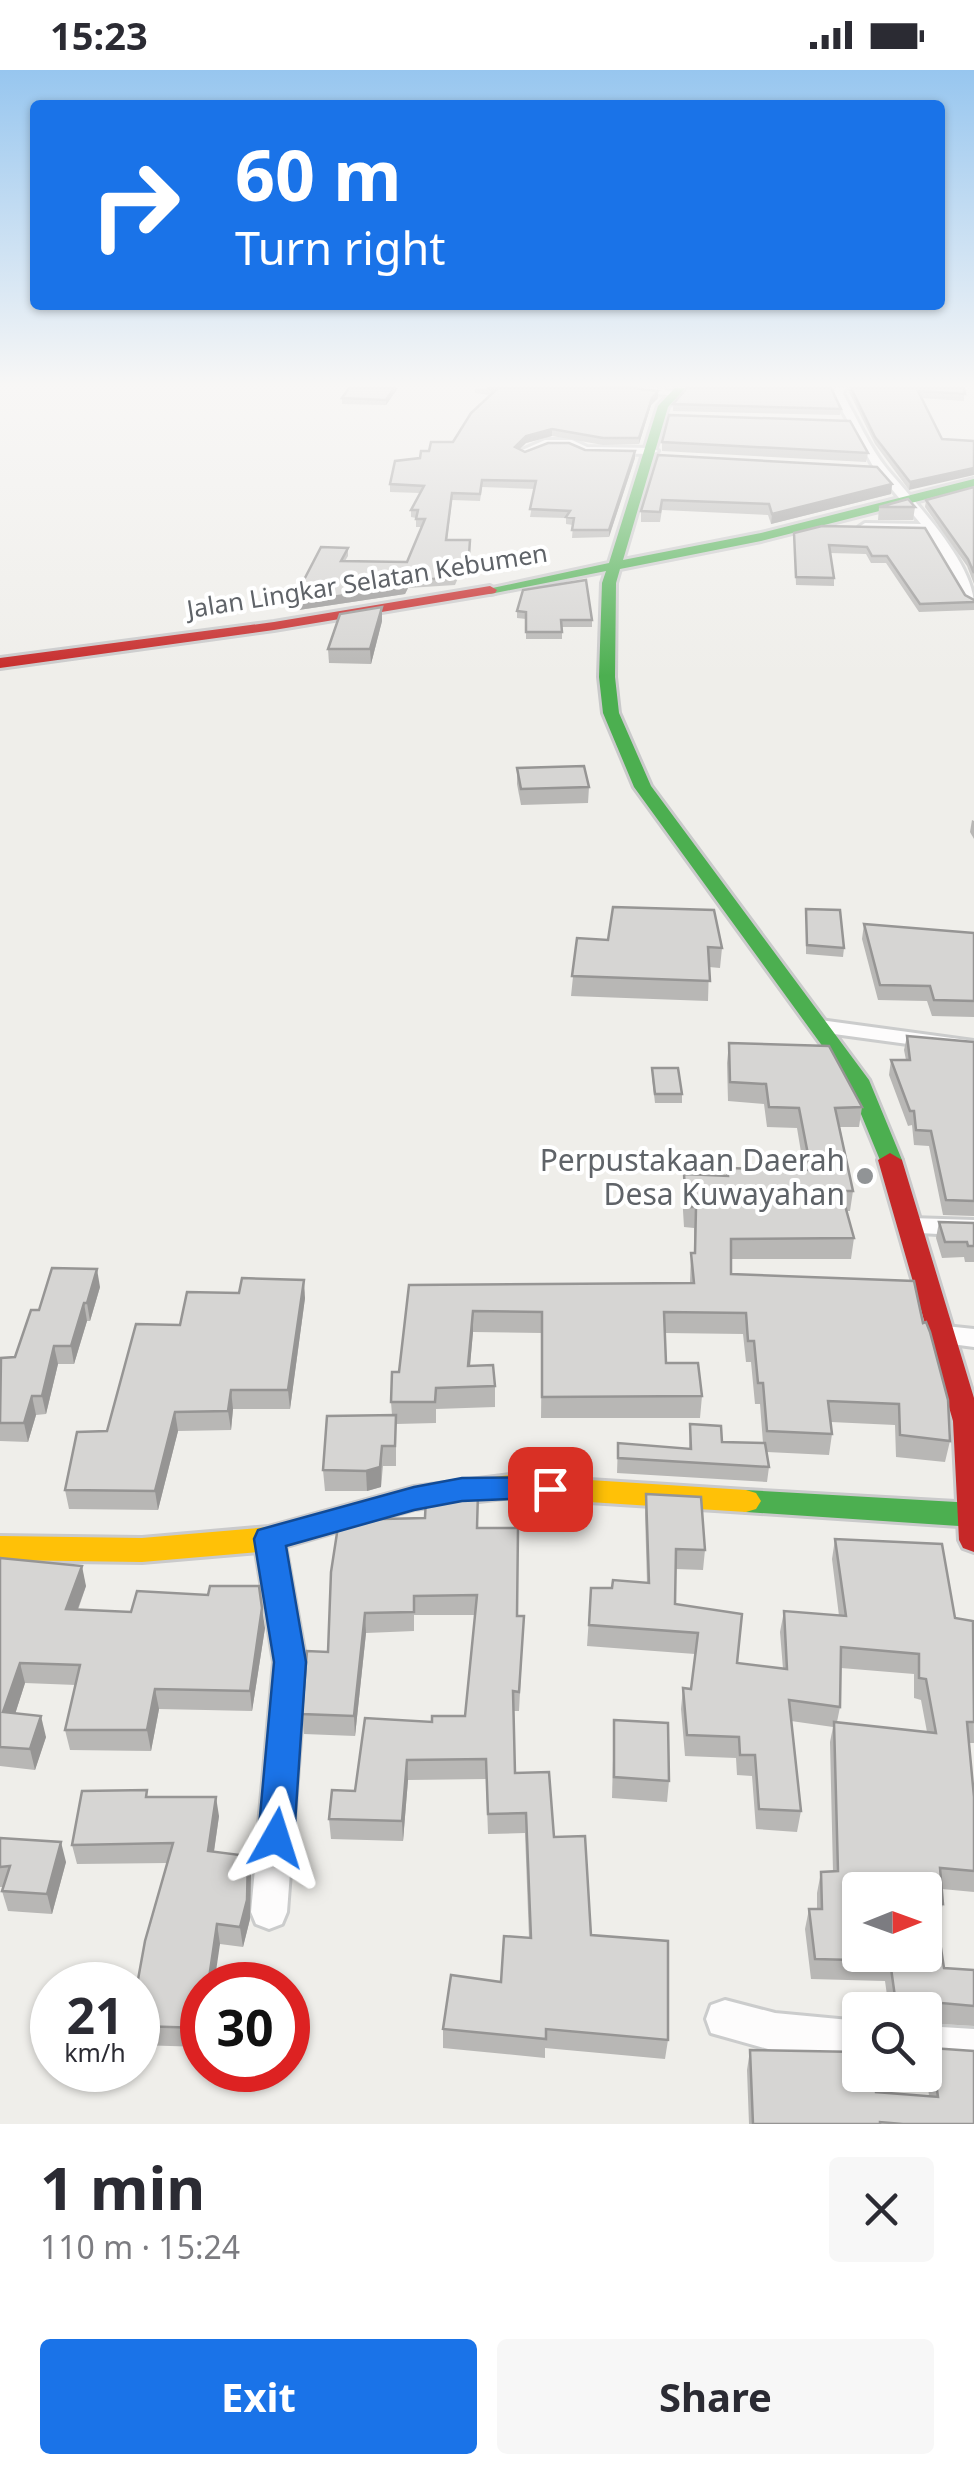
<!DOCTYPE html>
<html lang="en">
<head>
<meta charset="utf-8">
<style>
	body { margin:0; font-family:"Noto Sans",sans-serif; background:#f7f7f7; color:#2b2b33; height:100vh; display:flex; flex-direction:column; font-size:38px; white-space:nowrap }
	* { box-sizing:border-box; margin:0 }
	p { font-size:32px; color:#7c7c81 }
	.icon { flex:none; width:55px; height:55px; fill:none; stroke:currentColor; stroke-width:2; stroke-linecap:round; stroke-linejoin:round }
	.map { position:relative; height:2054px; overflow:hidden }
	.sheet { display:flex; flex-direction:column; background:#fff; flex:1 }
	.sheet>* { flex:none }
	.guide { position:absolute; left:30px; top:30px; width:915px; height:210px; border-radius:10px; box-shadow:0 2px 8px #0004; background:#1a73e8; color:#fff; overflow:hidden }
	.needle { width:65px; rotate:89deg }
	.buttons { position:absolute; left:842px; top:1802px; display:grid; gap:20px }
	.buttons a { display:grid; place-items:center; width:100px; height:100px; border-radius:10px; background:#fff; box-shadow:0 2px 8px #0004; font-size:50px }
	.speed { position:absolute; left:30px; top:1892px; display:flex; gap:20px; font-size:50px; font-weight:700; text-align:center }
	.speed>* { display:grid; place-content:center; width:130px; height:130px; border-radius:50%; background:#fff; box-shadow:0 2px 8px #0004; line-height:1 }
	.speed small { font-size:25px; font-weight:400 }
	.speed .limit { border:15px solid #d22; background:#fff; color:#111 }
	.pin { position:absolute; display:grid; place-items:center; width:85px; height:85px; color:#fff; margin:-42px; border-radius:20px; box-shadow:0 5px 15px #0006 }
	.me { position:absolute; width:110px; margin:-55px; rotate:6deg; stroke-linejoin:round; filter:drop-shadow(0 0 8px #0008) }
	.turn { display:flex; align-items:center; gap:35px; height:210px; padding:0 40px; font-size:45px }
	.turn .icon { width:130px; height:130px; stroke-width:2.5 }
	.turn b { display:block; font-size:70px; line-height:85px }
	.round { display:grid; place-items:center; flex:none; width:105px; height:105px; border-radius:10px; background:#f7f7f7 }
	.headline { display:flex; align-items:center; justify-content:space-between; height:170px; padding:0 40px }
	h1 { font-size:60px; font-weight:700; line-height:75px }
	.primary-button { display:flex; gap:20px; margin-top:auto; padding:20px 40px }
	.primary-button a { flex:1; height:115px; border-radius:10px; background:#1a73e8; color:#fff; font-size:40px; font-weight:700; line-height:115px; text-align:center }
	.primary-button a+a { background:#f7f7f7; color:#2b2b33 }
	.status { display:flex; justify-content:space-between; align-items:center; height:70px; padding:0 50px; background:#fff; direction:ltr }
	.status svg { height:28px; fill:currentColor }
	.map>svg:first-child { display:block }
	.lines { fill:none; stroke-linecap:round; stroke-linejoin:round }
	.street-casing { stroke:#cbcccc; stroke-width:6 }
	.fast-casing { stroke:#cacacb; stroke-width:6 }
	.slow-casing { stroke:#cacacb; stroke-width:6 }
	.jam-casing { stroke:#cacacb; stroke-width:6 }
	.street { fill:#fdfcfc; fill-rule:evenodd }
	.fast { fill:#4caf50; fill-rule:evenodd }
	.slow { fill:#ffc107; fill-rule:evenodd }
	.jam { fill:#c62828; fill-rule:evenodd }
	.wall { fill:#b8b7b5; fill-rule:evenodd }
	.shaded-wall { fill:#969594 }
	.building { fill:#d6d5d3; stroke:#969594; stroke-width:2.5; fill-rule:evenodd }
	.route { fill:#1a73e8; stroke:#114b97; stroke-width:2.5 }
	.poi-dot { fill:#919496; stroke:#fff; stroke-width:4 }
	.labels { text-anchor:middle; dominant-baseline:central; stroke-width:8; stroke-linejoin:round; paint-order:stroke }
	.far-street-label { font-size:25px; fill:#5f6368; stroke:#fff }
	.poi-label { font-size:30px; fill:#5f6368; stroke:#fff; text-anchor:end }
</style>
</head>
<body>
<div class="status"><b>15:23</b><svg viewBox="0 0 49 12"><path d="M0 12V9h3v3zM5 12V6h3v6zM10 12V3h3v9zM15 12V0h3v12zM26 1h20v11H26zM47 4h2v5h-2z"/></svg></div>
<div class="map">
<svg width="974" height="2054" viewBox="0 0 974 2054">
	<rect width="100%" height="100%" fill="#efeeea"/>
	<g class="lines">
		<g class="street-casing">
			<g id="street">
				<polygon points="604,318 656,318 681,323 676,326"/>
				<path d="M835,318H845L843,324C857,348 869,377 887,399C914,431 974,493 974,535L967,531L926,462L865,461L859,457L865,453L921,454L874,398L833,324Z"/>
				<polygon points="545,370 572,370 587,377 652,378 658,381 652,384 585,383 570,376 547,376 524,385 518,382"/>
				<polygon points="820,950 974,971 974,983 812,961 809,956"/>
				<polygon points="911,1148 974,1150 974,1166 902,1162 899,1156 902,1150"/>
				<polygon points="945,1256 974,1259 974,1277 936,1272 932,1265 936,1258"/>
				<polygon points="269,1457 280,1461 284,1469 306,1592 287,1842 282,1854 269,1859 256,1854 251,1842 274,1592 254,1469 258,1461"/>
				<polygon points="725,1930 775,1943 860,1951 860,1989 775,1981 711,1963 706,1949 711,1935"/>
				<polygon points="925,1956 974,1959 974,1997 925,1994"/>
			</g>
		</g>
		<g class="fast-casing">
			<g id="fast">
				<polygon points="675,318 686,318 668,337 623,490 761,463 974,409 974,417 761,471 620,499 616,513 615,607 619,643 651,716 869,1010 902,1090 898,1095 882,1095 847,1010 634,717 603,643 599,607 602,513 606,501 490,524 483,520 609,493 658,336"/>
				<polygon points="746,1420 974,1433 974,1457 746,1442 736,1439 731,1431 736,1423"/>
			</g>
		</g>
		<g class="slow-casing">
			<polygon id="slow" points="511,1405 746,1420 756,1423 761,1431 756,1439 746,1442 511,1427 414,1439 269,1481 142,1492 0,1490 0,1466 142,1468 269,1457 414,1417"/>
		</g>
		<g class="jam-casing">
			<g id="jam">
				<polygon points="490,516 497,520 495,523 274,560 0,598 0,588 274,552"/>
				<polygon points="890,1083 902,1090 974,1328 974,1482 963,1478 959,1470 953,1351 878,1090"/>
			</g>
		</g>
		<use href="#street" class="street"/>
		<use href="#fast" class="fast"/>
		<use href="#slow" class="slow"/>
		<use href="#jam" class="jam"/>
	</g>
	<g class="wall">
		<polygon points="398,318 386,335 342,334 342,328"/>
		<polygon points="475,318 631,318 658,328 651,335 639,374 603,375 552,366 526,373 520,379 525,382 635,381 635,388 609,467 572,468 573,455 566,454 566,448 530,447 535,419 482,417 480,431 452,430 447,470 470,470 468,508 458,508 455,515 408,518 405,524 292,541 348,478 348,486 345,491 407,492 422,457 416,457 416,448 411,447 411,440 420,423 390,422 390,414 429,381 453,372 490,325 475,323"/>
		<polygon points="847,318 964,318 964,331 921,328 942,369 909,420 875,374"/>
		<polygon points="673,334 841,339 840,345 673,341"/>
		<polygon points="662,372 868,383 866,392 662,381"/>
		<polygon points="658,385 892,414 891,424 771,454 768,445 662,440 660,452 641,452 641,441"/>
		<polygon points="974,417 974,514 967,496 925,437 926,430"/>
		<polygon points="879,437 915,437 913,450 878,450"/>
		<polygon points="925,458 965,525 974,530 974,540 919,542 886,493 871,493 866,484 830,483 834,508 834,516 796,515 794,463"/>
		<polygon points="382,537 382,551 371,594 329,593 328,579"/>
		<polygon points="517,541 592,550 592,557 562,557 562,569 526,569 526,549 517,548"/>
		<polygon points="517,698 589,717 588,733 521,735 517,714"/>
		<polygon points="972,750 974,751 974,769 970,762"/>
		<polygon points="806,839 844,878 843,887 806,884"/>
		<polygon points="864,854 974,863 974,947 932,946 927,931 878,930 862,869"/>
		<polygon points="577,868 722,878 720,898 709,897 708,931 571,926"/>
		<polygon points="907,966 974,972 974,1146 943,1145 929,1076 914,1075 912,1055 908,1056 889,1005 891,990 906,990 904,980"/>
		<polygon points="729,973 862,1037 859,1057 840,1057 853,1121 850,1141 847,1141 854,1168 851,1189 731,1189 731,1204 923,1253 950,1371 945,1392 896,1387 895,1355 831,1352 832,1364 829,1385 767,1382 769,1397 767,1412 617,1403 618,1373 689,1379 690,1354 722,1372 763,1373 760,1334 755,1334 751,1292 746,1292 743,1264 665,1263 666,1293 702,1326 700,1348 541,1348 542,1263 473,1262 470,1296 495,1316 495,1337 436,1339 436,1353 396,1354 396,1396 383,1396 381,1417 367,1421 325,1421 323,1400 392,1345 391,1332 399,1302 409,1215 690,1213 691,1183 694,1183 694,1158 684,1157 682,1124 684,1104 726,1106 727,1098 804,1100 797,1058 767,1057 764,1034 728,1031 727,993"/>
		<polygon points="652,998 682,1024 682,1033 655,1033 652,1007"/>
		<polygon points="939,1152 974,1153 974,1192 965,1192 964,1187 942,1188 936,1168"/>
		<polygon points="100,1217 90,1251 87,1251 74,1294 58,1294 46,1344 36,1345 28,1372 0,1371 0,1291 15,1287 39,1240"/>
		<polygon points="305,1228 290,1339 233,1339 231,1360 178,1361 158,1440 69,1439 65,1420 180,1255"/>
		<path d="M646,1424L705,1480L703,1500L676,1499L675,1534L737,1593L783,1599L780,1562L784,1541L839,1546L832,1489L835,1469L955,1548L973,1551L974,1673H969L974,1727V1822L942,1819L943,1834L937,1854L944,1898L974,1900V1956L925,1953V1940H889L885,1911L811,1909L805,1859L809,1839H817V1823L821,1802H833L830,1672L833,1657L791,1651L801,1741L797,1762L756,1759L752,1706L737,1705L736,1688L685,1686L681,1639L683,1618L691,1619L695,1584L587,1576L591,1518H612L647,1513L645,1444ZM841,1598L914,1604V1628L921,1630L927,1662L837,1652L840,1637Z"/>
		<polygon points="478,1458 517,1546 524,1546 519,1641 514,1641 515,1703 554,1767 591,1865 668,1970 665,1989 545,1978 545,1988 443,1978 443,1959 501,1912 529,1868 525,1763 488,1764 486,1709 408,1710 403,1771 331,1769 329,1749 355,1721 432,1652 465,1646 475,1545 414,1545 414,1561 366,1563 355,1666 304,1664 302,1644 328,1582 331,1502"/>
		<polygon points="0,1488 86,1516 78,1540 265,1558 252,1641 159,1639 151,1681 70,1680 65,1660 76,1615 25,1613 15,1644 46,1667 35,1700 0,1696"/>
		<polygon points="614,1650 669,1711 667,1732 612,1728"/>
		<polygon points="148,1727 219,1746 214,1782 248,1786 251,1805 250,1849 243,1877 220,1874 202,1915 202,1977 138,1975 137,1915 168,1793 77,1794 72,1775"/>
		<polygon points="0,1768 66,1792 52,1844 8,1841 2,1821 4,1817 0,1817"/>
		<polygon points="931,1978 974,2054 749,2054 747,2000 750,1980 876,2022 929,2026 926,1998"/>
	</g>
	<g class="shaded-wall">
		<polygon points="394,318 398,318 386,335 386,330"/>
		<polygon points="658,321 658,328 651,335 639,374 639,368 652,328"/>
		<polygon points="552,359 552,366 526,373 515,383 515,377 526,366"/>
		<polygon points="635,381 635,388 609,467 609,460"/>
		<polygon points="974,398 974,405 909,420 910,412"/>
		<polygon points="892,414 891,424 771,454 772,444"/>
		<polygon points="408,510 408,518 405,524 292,541 292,533"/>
		<polygon points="382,537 382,551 371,594 370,579"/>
		<polygon points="97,1199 100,1217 90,1251 87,1233"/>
		<polygon points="304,1210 305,1228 290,1339 288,1320"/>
		<polygon points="84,1233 87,1251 74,1294 71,1276"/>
		<polygon points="473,1241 473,1262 468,1317 468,1296"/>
		<polygon points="54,1276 58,1294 46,1344 42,1326"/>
		<polygon points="231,1320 233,1339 231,1360 228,1341"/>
		<polygon points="32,1326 36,1345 28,1372 24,1353"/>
		<polygon points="175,1342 178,1361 158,1440 155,1421"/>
		<polygon points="382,1376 381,1417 367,1421 366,1401"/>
		<polygon points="82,1496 86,1516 70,1560 66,1539"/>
		<polygon points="262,1538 265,1558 252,1641 250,1621"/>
		<polygon points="365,1543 366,1563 355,1666 354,1646"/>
		<polygon points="20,1593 25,1613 9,1663 3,1642"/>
		<polygon points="155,1619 159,1639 151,1681 147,1660"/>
		<polygon points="41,1646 46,1667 35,1700 30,1679"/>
		<polygon points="407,1690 408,1710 403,1771 402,1751"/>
		<polygon points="216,1727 219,1746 211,1801 208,1781"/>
		<polygon points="61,1772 66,1792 52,1844 47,1824"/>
		<polygon points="248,1786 251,1805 250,1849 243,1877 240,1857"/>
		<polygon points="217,1854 220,1874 214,1915 208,1915"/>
	</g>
	<g class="building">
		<polygon points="349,318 394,318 386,330 342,328"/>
		<polygon points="487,318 631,318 658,321 652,328 639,368 603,368 552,359 526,366 515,377 525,382 548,373 569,373 585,380 635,381 609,460 572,460 574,448 566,447 570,441 530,439 536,411 482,410 480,424 452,423 446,470 470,470 468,500 458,500 455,508 408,510 405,516 292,533 321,477 348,478 341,491 407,492 425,449 416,449 418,440 411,440 424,416 390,414 395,391 420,388 421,381 429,381 431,372 453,372 471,343 496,320"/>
		<polygon points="687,318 831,318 841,339 673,334"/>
		<polygon points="851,318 964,318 965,324 918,321 942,369 974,371 974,398 910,412 875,367"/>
		<polygon points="669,345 850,351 868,383 662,372"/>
		<polygon points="658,385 877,397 892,414 772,444 769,434 662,430 660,442 641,441"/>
		<polygon points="974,417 974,503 968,489 926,430"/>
		<polygon points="908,429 915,437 879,437"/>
		<polygon points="822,456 925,458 965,525 974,530 974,532 920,534 887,486 872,486 867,477 829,475 834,508 796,507 794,463"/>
		<polygon points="586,510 592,550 561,550 562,562 526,562 526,542 517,541 523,520"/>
		<polygon points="382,537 370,579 328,579 340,544"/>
		<polygon points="584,696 589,717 521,719 517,698"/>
		<polygon points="613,837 714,840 722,878 708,877 710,911 572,906 577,868 608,870"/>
		<polygon points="806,839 840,840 844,878 807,875"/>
		<polygon points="864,854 974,863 974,931 934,930 930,916 880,915"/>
		<polygon points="907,966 974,972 974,1131 946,1130 931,1061 916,1060 914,1041 910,1041 891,990 910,990"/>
		<polygon points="729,973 829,976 862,1037 835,1038 853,1121 841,1121 854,1168 731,1169 731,1204 914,1211 923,1253 926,1252 930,1262 948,1330 950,1371 900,1365 899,1334 828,1331 832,1364 767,1361 763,1313 758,1313 754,1271 748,1271 746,1243 664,1242 666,1293 698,1293 702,1326 542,1327 542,1242 473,1241 468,1296 493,1295 495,1316 436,1318 435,1332 391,1332 392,1302 399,1302 409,1215 694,1213 691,1183 695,1183 696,1137 686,1137 684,1104 728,1106 727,1098 811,1100 799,1038 769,1037 766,1014 730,1012"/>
		<polygon points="652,998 678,998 682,1024 655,1024"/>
		<polygon points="939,1152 974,1153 974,1176 968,1176 967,1172 945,1172"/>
		<polygon points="52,1198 97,1199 87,1233 84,1233 71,1276 54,1276 42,1326 32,1326 24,1353 0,1353 1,1288 15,1287 31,1240 39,1240"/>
		<polygon points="242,1208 304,1210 288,1320 231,1320 228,1341 175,1342 155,1421 65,1420 77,1362 107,1361 136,1254 180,1255 187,1222 239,1223"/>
		<polygon points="396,1345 395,1376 382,1376 380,1397 366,1401 323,1400 327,1346"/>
		<polygon points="690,1354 721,1356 722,1372 765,1373 769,1397 618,1388 618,1373 691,1379"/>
		<polygon points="478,1423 477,1458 518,1458 517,1546 524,1546 519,1622 513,1621 515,1703 549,1702 554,1767 585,1766 591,1865 668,1871 668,1970 546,1959 546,1969 443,1959 451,1905 501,1912 504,1866 531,1868 526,1743 488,1744 486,1689 407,1690 402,1751 329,1749 332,1720 355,1721 365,1648 432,1652 432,1646 465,1646 477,1525 414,1526 414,1542 365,1543 354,1646 302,1644 307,1581 328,1582 331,1502 339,1450 425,1448 426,1427"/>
		<path d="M646,1424L701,1427L705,1480L676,1479L675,1534L742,1544L737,1593L787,1599L784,1541L846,1546L835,1469L942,1474L955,1548L973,1551L974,1652H967L974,1727V1801L940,1798L943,1834L934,1833L944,1898L974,1900V1936L931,1932L927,1944L926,1936L896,1934L890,1891L815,1889L809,1839H822L821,1802L838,1801L834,1652L936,1663L926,1609L919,1608V1584L841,1577L840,1637L789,1630L801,1741L759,1739L755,1685H740L739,1667L687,1665L683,1618L691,1619L698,1563L589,1555L591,1518H612L613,1510L649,1513ZM860,1820H925V1885H860Z"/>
		<polygon points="0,1488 82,1496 66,1539 131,1542 137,1521 208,1525 210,1516 259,1516 262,1538 250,1621 155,1619 147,1660 65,1660 80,1595 20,1593 3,1642 41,1646 30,1679 0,1677"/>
		<polygon points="614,1650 668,1653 669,1711 614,1707"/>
		<polygon points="147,1720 146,1727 216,1727 208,1781 248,1786 247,1830 240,1857 217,1854 208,1915 202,1915 202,1958 138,1956 137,1915 145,1871 173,1773 72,1775 82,1721"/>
		<polygon points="0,1768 61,1772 47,1824 2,1821 10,1796 0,1797"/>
		<polygon points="931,1978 974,1981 974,2054 903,2054 880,2052 880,2054 753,2054 750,1980 860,1982 860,2005 874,2005 876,2022 938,2027"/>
	</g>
	<linearGradient id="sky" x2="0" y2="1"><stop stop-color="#97c6ef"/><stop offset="0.52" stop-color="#f8f7f6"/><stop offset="1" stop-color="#f8f7f6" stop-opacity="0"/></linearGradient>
	<rect width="974" height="606" fill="url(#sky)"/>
	<polygon class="route" points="550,1407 560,1411 564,1419 560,1427 462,1431 414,1440 286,1476 306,1592 294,1768 289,1780 276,1785 264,1780 258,1768 274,1592 254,1469 258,1460 414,1417 462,1408"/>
	<circle class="poi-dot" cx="865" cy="1106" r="10"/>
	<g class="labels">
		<g class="far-street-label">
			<text transform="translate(367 510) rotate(-9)">Jalan Lingkar Selatan Kebumen</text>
		</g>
		<g class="poi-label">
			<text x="845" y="1089">Perpustakaan Daerah<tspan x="845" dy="34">Desa Kuwayahan</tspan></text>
		</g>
	</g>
</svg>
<div class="buttons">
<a><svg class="needle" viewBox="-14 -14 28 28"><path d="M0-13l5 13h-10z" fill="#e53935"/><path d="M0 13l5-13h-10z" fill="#7c7c81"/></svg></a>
<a><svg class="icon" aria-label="search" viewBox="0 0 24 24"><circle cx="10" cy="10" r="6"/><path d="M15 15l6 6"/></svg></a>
</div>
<div class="speed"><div>21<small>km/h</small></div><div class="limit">30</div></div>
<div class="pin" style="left:550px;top:1419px;background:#d93025"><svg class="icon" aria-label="arrive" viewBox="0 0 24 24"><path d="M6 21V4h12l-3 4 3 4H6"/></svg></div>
<svg class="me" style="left:276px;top:1768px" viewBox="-20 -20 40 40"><path d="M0-17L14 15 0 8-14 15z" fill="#1a73e8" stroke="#fff" stroke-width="4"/></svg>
<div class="guide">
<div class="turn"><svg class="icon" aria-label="right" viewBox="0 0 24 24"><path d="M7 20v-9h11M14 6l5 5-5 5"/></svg><div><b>60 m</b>Turn right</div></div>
</div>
</div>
<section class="sheet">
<div class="headline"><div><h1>1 min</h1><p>110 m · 15:24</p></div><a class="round"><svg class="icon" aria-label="close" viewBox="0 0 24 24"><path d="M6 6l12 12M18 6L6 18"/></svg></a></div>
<div class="primary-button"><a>Exit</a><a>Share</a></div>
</section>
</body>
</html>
